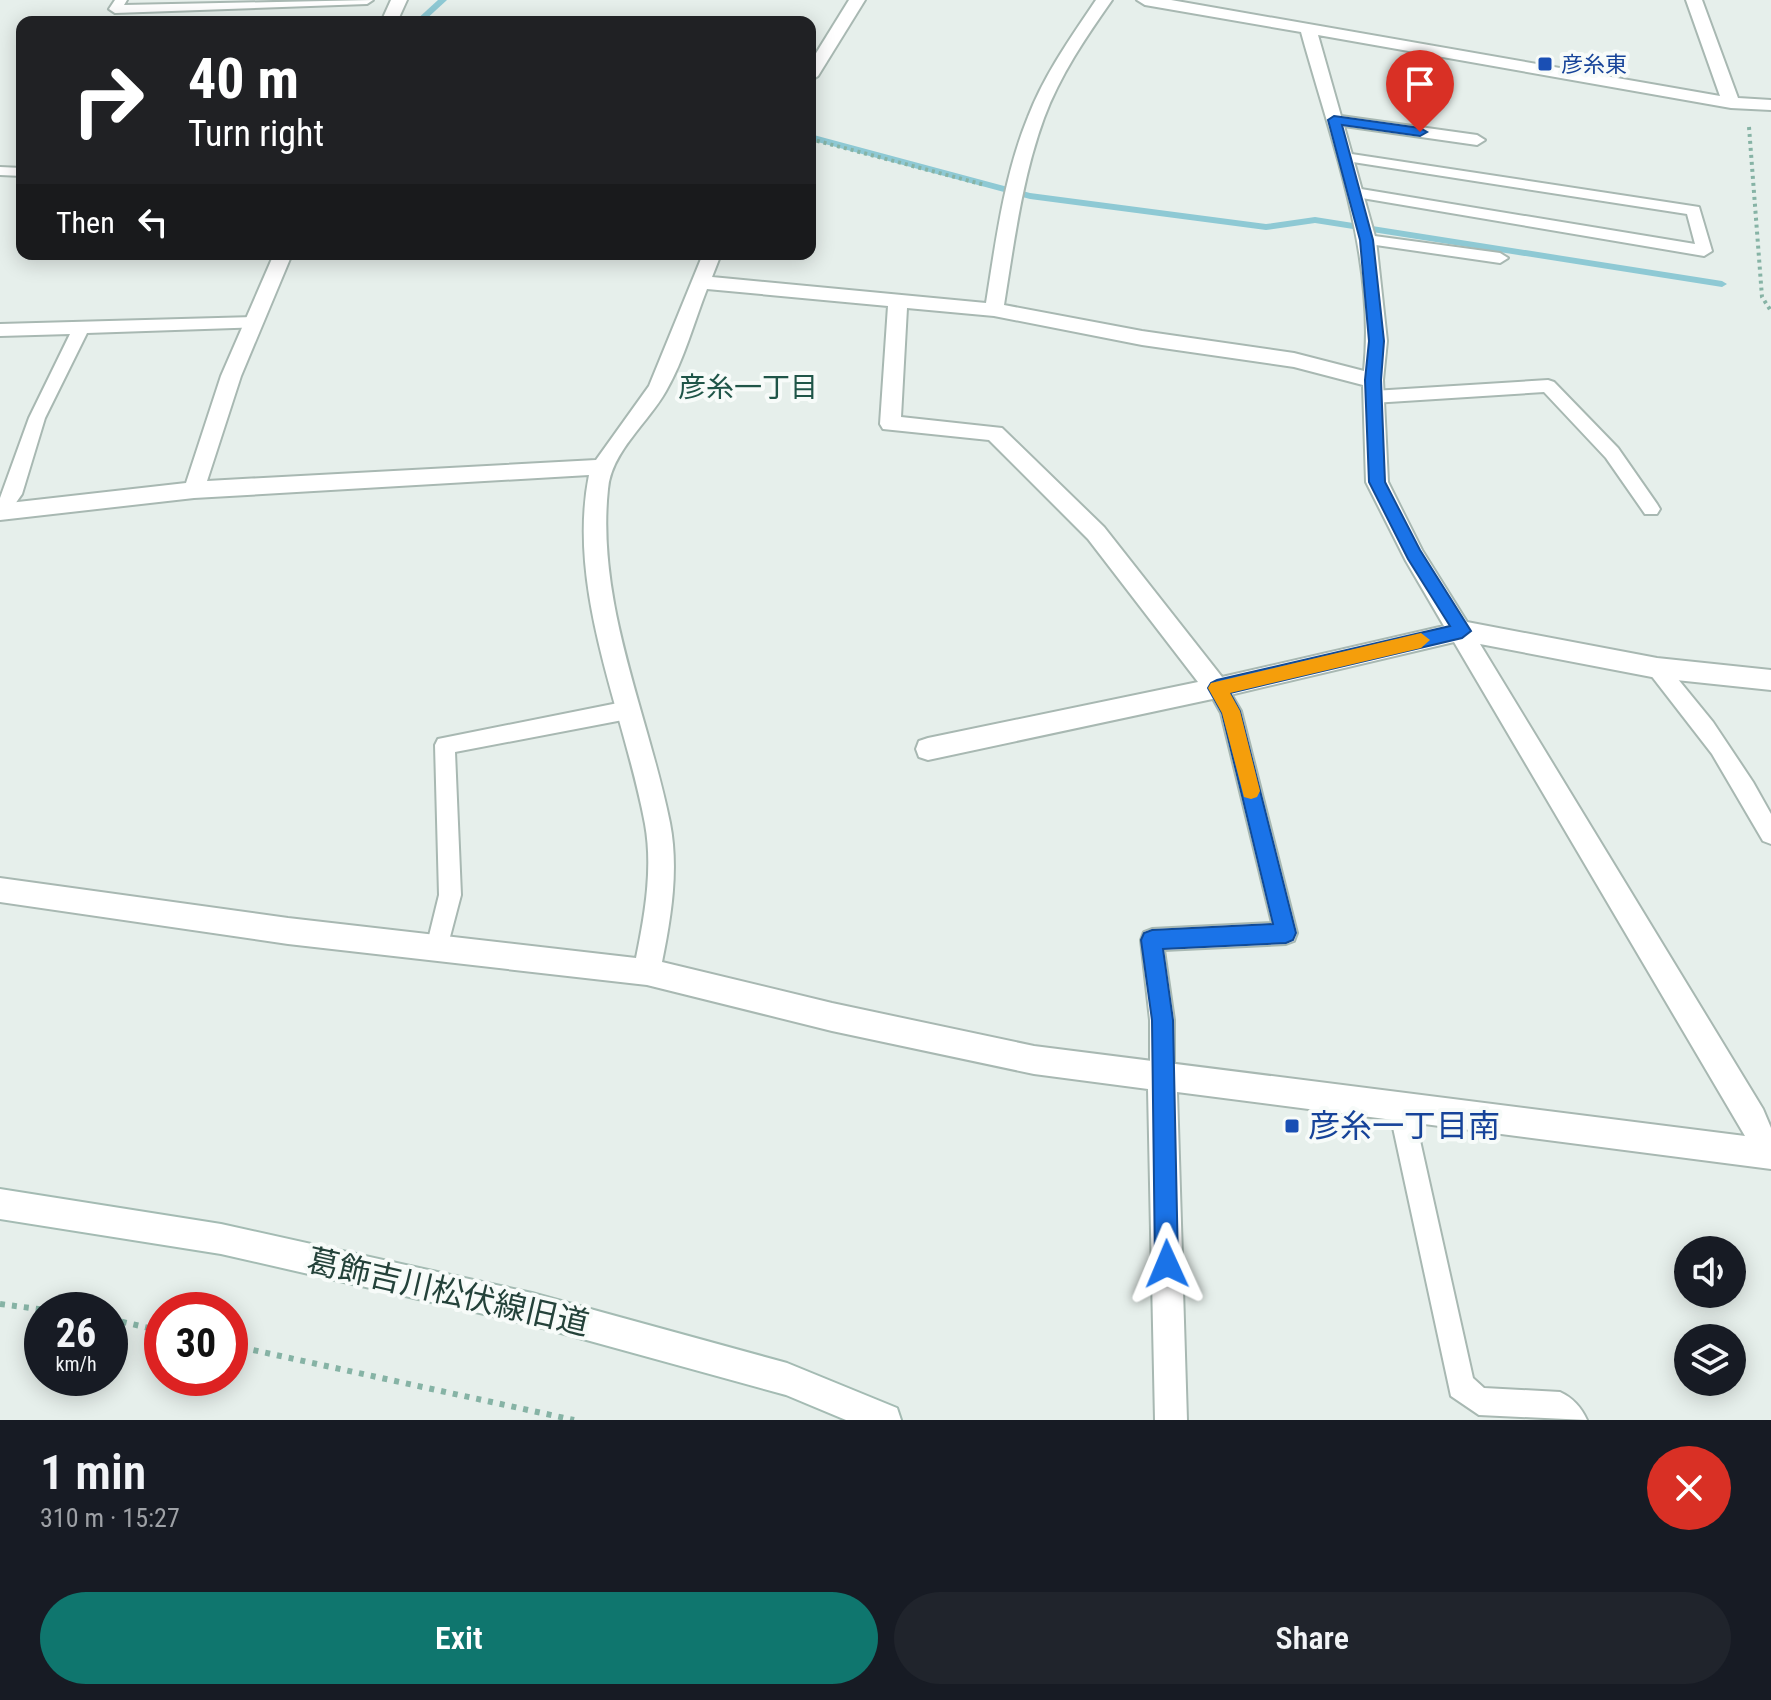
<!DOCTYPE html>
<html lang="en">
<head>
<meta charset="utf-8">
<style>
	body { margin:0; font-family:"Roboto Condensed","Noto Sans JP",sans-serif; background:#20242c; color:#f1f3f6; height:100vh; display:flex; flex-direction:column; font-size:30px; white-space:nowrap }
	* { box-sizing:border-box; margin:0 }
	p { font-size:26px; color:#9ea1a6 }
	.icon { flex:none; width:44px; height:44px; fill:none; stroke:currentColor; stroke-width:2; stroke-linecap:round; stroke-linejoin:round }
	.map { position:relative; height:1420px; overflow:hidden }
	.sheet { display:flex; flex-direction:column; background:#171b24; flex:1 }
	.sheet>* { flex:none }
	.banner { position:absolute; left:16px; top:16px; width:800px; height:244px; border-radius:16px; box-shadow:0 4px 20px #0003; background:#202124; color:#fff; overflow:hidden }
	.controls { position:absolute; left:1674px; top:1236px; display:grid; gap:16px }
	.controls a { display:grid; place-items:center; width:72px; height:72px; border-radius:50%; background:#171b24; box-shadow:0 4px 20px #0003; font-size:40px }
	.speed { position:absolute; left:24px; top:1292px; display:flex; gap:16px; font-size:40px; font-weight:700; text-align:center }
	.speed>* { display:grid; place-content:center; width:104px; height:104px; border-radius:50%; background:#171b24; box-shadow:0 4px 20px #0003; line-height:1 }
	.speed small { font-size:20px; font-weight:400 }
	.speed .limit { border:12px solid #d22; background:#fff; color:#111 }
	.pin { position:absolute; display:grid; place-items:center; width:68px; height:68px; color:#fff; margin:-82px -34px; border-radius:50% 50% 50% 0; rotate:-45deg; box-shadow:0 0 8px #0007 }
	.pin .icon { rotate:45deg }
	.me { position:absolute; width:88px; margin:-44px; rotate:359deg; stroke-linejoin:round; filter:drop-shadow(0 0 6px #0008) }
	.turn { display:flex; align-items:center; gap:28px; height:168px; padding:0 40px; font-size:36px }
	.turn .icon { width:104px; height:104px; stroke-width:2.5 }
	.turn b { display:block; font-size:56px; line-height:68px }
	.then { display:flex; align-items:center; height:76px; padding:0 40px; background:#0003; gap:16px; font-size:30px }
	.round { display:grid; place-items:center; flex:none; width:84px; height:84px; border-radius:42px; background:#20242c }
	.summary { display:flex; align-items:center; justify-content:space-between; height:136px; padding:0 40px }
	h1 { font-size:48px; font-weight:600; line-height:60px }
	.cta { display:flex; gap:16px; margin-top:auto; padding:16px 40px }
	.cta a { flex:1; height:92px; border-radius:48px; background:#0f766e; color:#fff; font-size:32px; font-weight:600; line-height:92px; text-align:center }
	.cta a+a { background:#20242c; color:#f1f3f6 }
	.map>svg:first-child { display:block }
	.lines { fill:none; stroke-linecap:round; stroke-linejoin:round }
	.stream { fill:#8ec9d4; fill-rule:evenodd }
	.lane-casing { stroke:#a8b8b2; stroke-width:4 }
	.street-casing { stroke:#a8b8b2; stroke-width:4 }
	.secondary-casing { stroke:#a4bbb3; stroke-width:4 }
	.path-far1 { stroke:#86b3a5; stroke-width:4; stroke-dasharray:3 4; stroke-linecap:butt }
	.path { stroke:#86b3a5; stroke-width:6; stroke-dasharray:5 7; stroke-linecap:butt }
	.lane { fill:#fff; fill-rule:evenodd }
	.street { fill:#fff; fill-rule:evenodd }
	.secondary { fill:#fff; fill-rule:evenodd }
	.route { fill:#1a73e8; stroke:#114b97; stroke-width:2 }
	.slow { fill:#f59e0b }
	.transit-dot { fill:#1a4fb4; stroke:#f7fbf9; stroke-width:3 }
	.labels { text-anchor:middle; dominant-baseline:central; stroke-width:8; stroke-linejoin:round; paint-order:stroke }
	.far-transit-label { font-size:22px; fill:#164399; stroke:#f7fbf9; text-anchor:start }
	.neighbourhood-label { font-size:28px; fill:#1f5548; stroke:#f7fbf9 }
	.near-transit-label { font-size:32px; fill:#164399; stroke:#f7fbf9; text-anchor:start }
	.near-street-label { font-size:32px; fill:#24423a; stroke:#f7fbf9 }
</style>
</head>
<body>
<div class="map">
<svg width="1771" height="1420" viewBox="0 0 1771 1420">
	<rect width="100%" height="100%" fill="#e6efeb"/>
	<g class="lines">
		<g class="stream">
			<polygon points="438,0 447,0 423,22 414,22"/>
			<polygon points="810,134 1030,193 1266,224 1315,217 1722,281 1727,284 1722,287 1315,223 1266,230 1030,199 810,140"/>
		</g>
		<g class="lane-casing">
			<g id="lane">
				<polygon points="115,0 127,0 124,5 373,0 367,4 115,13 109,9"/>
				<polygon points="1345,153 1699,207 1712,251 1704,256 1350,196 1348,193 1355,188 1695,244 1687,214 1340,160 1340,154"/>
				<polygon points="0,167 22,168 22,176 0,175"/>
				<polygon points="1367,235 1500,253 1508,258 1500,263 1362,243 1362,237"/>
				<polygon points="254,317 260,319 260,327 87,333 45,418 22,494 6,517 0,519 0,498 29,418 70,334 0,336 0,324"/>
				<polygon points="1548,380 1554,382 1618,448 1657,504 1660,509 1657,514 1645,514 1606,458 1544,392 1373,403 1365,397 1373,391"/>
				<polygon points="1657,660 1664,662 1713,722 1753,782 1771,814 1771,844 1763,841 1712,754 1650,674 1647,668 1650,662"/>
				<polygon points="1217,680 1224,682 1241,711 1297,933 1294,941 1286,944 1164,950 1174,1020 1174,1076 1170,1084 1162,1088 1154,1084 1150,1076 1150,1020 1141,940 1144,932 1152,929 1272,923 1221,713 1207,688 1210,682"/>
				<polygon points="628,701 635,704 638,710 635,716 628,719 455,752 461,895 445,956 437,959 429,956 426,948 439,895 435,745 438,739"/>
				<path d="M1401,1097L1410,1100L1413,1109L1473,1378L1484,1388L1560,1392C1573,1398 1581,1407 1587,1420L1479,1415L1451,1396L1389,1109L1392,1100Z"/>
			</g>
		</g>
		<g class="street-casing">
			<g id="street">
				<polygon points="391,0 407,0 397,22 381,22"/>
				<polygon points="849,0 865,0 818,76 810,81 810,63"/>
				<path d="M1096,0H1112C1086,37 1060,75 1044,118C1022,178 1014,243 1004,305L1142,331L1294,353L1364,371C1376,256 1331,141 1301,32L1145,5L1137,0H1171L1720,96L1686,0H1702L1738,98L1771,100V110L1731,108L1318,35L1341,116L1477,135L1485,140L1477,145L1344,126L1376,240L1387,341L1383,380L1388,482L1422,550L1467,622L1657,658L1771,670V690L1657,678L1480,644L1763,1109L1771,1128V1169L1177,1092L1187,1420H1155L1148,1089L1034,1074L832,1031L647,985L288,944L0,902V878L288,918L636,958C645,914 653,868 645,824C624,711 566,591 589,475L194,498L0,520V504L186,483L221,376L274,254H292L241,376L207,481L596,460L649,386L703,254H721L712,277L986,303C996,240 1004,176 1028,117C1044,75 1071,37 1096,0ZM707,289L888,306L880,424L883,429L989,440L1088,539L1198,682L928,738L919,741L916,749L919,757L928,760L1217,698L1454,642L1745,1136L1034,1046L832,1003L662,962C671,918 679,869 670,823C648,713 596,604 608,489C611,452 648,423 666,391C684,360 694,322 707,289ZM907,308L994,316L1142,345L1294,367L1363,385L1366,482L1406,561L1444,626L1222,677L1104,527L1002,428L901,417Z"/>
			</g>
		</g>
		<g class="secondary-casing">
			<polygon id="secondary" points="0,1189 221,1224 532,1293 787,1363 897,1408 901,1420 846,1420 786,1395 532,1325 221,1254 0,1219"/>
		</g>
		<g class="path-far1">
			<polyline points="1749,127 1762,297 1771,311"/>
			<polyline points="810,139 985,185"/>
		</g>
		<g class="path">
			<polyline points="0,1304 46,1310"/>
			<polyline points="110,1319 162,1331"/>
			<polyline points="230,1345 574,1420"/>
		</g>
		<use href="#lane" class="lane"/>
		<use href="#street" class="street"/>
		<use href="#secondary" class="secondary"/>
	</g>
	<polygon class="route" points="1334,116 1420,128 1427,132 1420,136 1342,125 1373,240 1384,341 1381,380 1385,482 1420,550 1471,631 1462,638 1230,693 1240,711 1296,933 1293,940 1286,943 1163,949 1173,1020 1178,1264 1175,1272 1167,1275 1159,1272 1155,1264 1152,1020 1141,940 1144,933 1152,930 1273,924 1222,713 1208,688 1211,683 1217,680 1450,626 1408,559 1369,482 1365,380 1369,341 1360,240 1328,120"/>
	<polygon class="slow" points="1421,633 1430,640 1421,648 1230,693 1240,711 1260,791 1257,797 1251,799 1244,797 1222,713 1208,688 1211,683"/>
	<g class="transit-dot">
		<rect x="1537" y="56" width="16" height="16" rx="4"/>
		<rect x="1284" y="1118" width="16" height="16" rx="4"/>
	</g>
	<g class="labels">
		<g class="far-transit-label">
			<text x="1561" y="64">彦糸東</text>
		</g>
		<g class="neighbourhood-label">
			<text x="748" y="387">彦糸一丁目</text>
		</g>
		<g class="near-transit-label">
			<text x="1308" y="1126">彦糸一丁目南</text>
		</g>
		<g class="near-street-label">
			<text transform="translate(448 1292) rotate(13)">葛飾吉川松伏線旧道</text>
		</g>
	</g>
</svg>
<div class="controls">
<a><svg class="icon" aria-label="sound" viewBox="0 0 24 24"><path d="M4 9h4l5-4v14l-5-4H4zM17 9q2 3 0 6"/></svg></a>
<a><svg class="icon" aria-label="layers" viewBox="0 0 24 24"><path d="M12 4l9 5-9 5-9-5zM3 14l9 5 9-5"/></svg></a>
</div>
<div class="speed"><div>26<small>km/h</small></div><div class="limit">30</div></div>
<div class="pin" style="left:1420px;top:132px;background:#d93025"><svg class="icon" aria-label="arrive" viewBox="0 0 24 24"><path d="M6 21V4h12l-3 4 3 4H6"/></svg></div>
<svg class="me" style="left:1167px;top:1264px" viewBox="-20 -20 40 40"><path d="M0-17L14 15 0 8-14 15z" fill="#1a73e8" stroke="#fff" stroke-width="4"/></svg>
<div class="banner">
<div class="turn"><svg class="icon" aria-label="right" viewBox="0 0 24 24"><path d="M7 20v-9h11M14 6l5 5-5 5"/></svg><div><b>40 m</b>Turn right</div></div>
<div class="then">Then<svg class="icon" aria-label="left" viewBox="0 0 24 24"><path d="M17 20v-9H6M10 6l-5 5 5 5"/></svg></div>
</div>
</div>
<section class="sheet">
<div class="summary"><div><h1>1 min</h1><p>310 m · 15:27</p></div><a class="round" style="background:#d93025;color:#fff"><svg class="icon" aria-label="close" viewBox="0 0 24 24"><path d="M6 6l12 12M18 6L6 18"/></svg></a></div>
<div class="cta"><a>Exit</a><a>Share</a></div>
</section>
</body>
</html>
